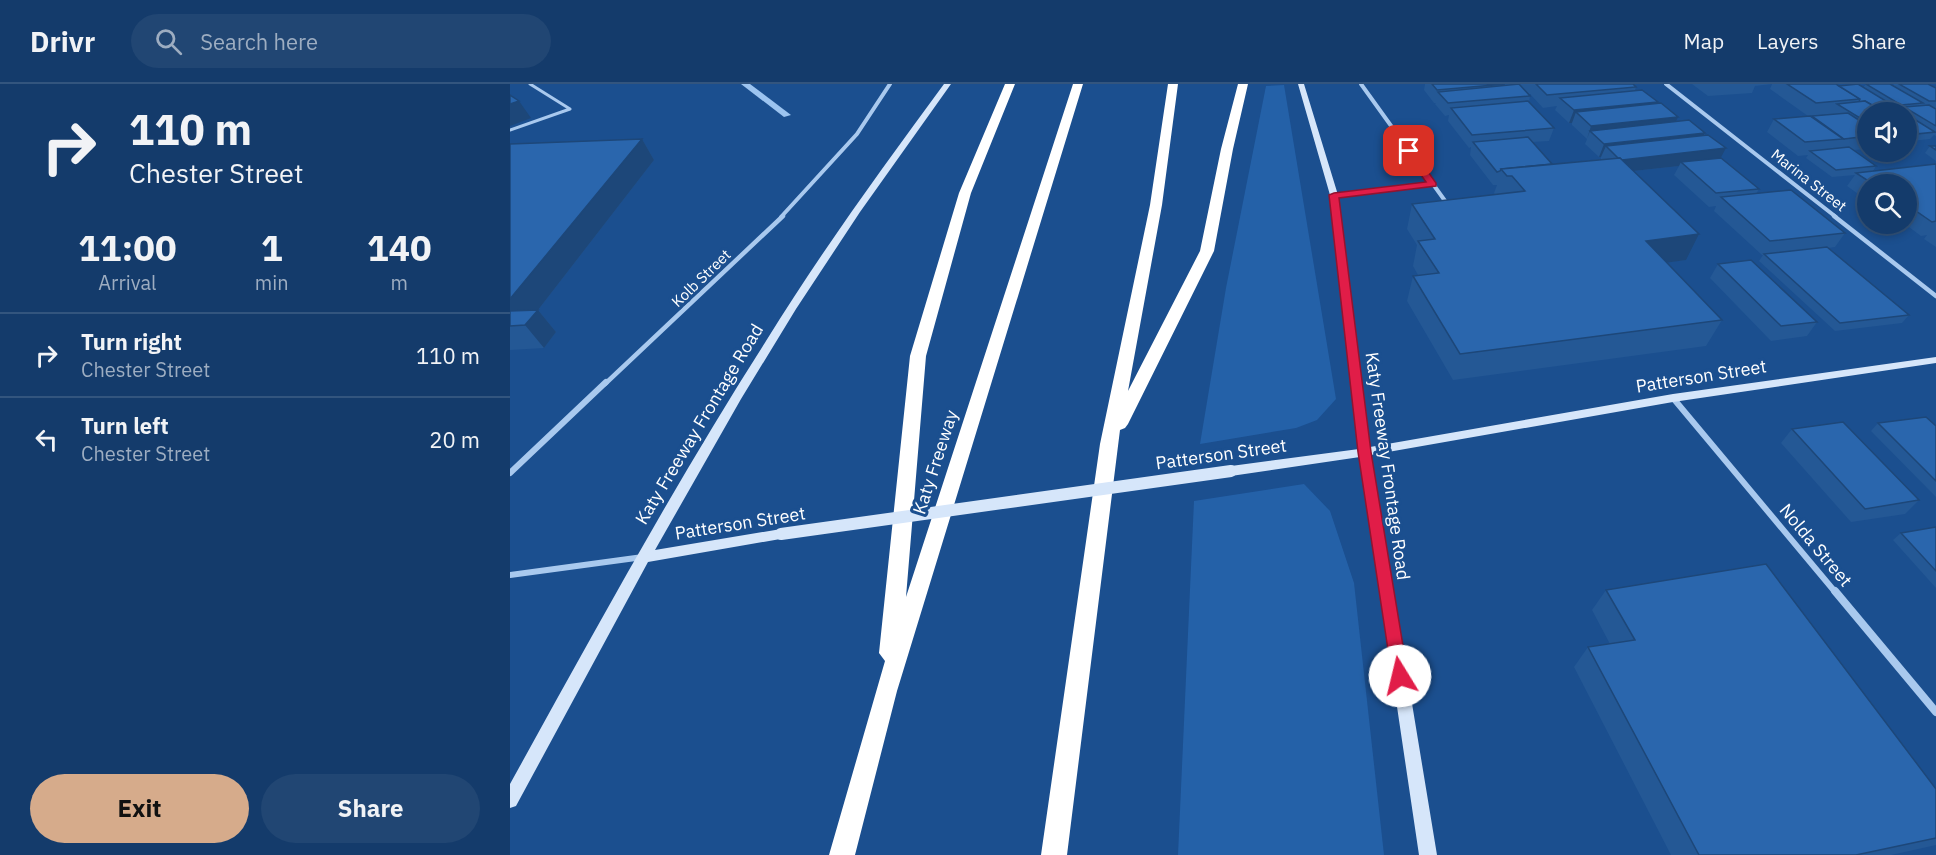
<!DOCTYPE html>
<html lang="en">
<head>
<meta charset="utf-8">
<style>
	body { margin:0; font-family:"IBM Plex Sans",sans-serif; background:#214673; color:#f1f3f6; height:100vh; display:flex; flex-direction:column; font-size:22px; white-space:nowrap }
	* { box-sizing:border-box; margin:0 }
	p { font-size:20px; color:#9dadc1 }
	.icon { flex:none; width:33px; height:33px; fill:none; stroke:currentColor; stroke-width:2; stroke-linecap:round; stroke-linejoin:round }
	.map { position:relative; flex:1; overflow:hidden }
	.drawer { display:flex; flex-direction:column; background:#143b6b; width:510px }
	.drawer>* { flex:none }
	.top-card { background:#143b6b; color:#f1f3f6; overflow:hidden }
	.fabs { position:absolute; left:1347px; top:18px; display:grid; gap:12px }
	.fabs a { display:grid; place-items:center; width:60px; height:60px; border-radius:50%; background:#143b6b; box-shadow:0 3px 9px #0003,0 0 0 2px #33557e; font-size:30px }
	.pin { position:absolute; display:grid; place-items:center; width:51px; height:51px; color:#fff; margin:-26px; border-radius:12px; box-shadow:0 3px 9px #0006 }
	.me { position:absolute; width:66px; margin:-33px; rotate:351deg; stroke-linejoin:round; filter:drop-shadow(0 0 4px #0008) }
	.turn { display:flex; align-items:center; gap:21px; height:126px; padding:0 30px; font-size:27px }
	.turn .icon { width:78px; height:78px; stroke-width:2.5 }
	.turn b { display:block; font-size:42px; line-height:51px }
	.eta { display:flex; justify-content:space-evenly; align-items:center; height:102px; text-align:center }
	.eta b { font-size:36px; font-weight:700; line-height:42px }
	.primary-button { display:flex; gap:12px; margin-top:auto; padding:12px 30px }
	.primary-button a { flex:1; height:69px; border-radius:36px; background:#d6ab8b; color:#111; font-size:24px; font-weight:700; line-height:69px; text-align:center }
	.primary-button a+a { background:#214673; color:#f1f3f6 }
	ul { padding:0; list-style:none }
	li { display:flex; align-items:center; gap:18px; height:84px; padding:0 30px; border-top:2px solid #33557e }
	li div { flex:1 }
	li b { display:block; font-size:22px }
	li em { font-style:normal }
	header { display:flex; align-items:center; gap:36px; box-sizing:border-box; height:84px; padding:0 30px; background:#143b6b; border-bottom:2px solid #33557e }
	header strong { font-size:28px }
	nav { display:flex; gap:33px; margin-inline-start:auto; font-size:21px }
	.search { width:420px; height:54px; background:#214673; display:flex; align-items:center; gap:15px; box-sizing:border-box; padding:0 21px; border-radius:33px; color:#9dadc1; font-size:22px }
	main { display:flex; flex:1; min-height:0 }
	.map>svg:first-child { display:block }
	.green { fill:#2461a8 }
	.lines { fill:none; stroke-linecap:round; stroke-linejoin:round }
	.stream { fill:#9cc4f0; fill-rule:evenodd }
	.lane { stroke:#a9c9ee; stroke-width:3 }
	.street-far3 { stroke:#a9c9ee; stroke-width:4 }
	.street-far2 { stroke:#a9c9ee; stroke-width:4.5 }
	.street-far1 { stroke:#a9c9ee; stroke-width:6 }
	.street { stroke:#a9c9ee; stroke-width:8 }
	.secondary { fill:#d6e6fa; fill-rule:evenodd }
	.highway { fill:#fff; fill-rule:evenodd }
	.secondary-bridge { stroke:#d6e6fa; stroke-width:12 }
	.wall { fill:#245895 }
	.shaded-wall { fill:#1d4779 }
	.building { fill:#2a66ad; stroke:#1d4779; stroke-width:1.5 }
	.route { fill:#e11d48; stroke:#92132f; stroke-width:1.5 }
	.labels { text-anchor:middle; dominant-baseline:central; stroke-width:6; stroke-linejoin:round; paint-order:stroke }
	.far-street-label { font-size:15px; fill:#fff; stroke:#1b4f8f }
	.street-label { font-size:18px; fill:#fff; stroke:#1b4f8f }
</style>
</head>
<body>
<header>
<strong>Drivr</strong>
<div class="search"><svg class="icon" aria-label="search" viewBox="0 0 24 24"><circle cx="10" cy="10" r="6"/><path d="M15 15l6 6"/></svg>Search here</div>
<nav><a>Map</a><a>Layers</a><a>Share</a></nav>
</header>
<main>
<section class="drawer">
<div class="top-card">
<div class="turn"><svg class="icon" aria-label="right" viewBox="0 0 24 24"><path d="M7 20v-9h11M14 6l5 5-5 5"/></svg><div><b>110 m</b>Chester Street</div></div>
</div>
<div class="eta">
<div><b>11:00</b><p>Arrival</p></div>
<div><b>1</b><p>min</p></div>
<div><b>140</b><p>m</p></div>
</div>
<ul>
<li><svg class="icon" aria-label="right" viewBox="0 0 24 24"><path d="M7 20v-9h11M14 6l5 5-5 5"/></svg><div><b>Turn right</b><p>Chester Street</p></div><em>110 m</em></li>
<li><svg class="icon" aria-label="left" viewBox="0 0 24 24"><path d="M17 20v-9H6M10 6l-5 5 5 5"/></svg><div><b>Turn left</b><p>Chester Street</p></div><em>20 m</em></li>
</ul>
<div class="primary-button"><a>Exit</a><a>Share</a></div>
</section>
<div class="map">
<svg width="1426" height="771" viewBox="0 0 1426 771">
	<rect width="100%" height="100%" fill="#1b4f8f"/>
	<g class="green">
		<polygon points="774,1 826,315 807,336 786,344 690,360 716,204 756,2"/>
		<polygon points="794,400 820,427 844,499 874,771 668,771 684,417"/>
	</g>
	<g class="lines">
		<polygon class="stream" points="231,0 240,0 281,31 274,33"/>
		<polyline class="lane" points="0,46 60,25 20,0"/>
		<g class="street-far3">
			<polyline points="851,0 938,121"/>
			<polyline points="1156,0 1326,133"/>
			<polyline points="824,111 923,100"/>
			<polyline points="271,133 347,50 380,0"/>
		</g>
		<g class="street-far2">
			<polyline points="1324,132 1426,212"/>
			<polyline points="95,300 273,132"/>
		</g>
		<g class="street-far1">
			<polyline points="1163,314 1326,509"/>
			<polyline points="0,389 96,298"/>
			<polyline points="0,491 133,473"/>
		</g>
		<polyline class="street" points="1325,507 1426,628"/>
		<g class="secondary">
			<path d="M434,0H441L350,128L286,225L231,315L145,466L271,445L276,446L277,450L276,454L138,478L6,722L0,724V700C83,550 164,401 256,257C311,168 372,84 434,0Z"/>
			<polygon points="788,0 794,0 828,111 860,363 1163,310 1426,273 1426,279 1163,318 861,371 927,771 909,771 850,373 721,392 717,390 715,387 717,384 721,382 849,365 820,111"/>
		</g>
		<g class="highway">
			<polygon points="495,0 505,0 461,109 416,272 396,513 563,0 573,0 387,607 345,771 319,771 375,577 369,569 400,272 449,109"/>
			<polygon points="658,0 668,0 652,121 618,307 690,167 711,65 728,0 738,0 723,65 704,167 618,340 615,344 610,346 557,771 531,771 590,360 640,121"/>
		</g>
		<polyline class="secondary-bridge" points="271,450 721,387"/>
	</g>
	<g class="wall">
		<polygon points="915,0 1008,0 1020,12 1019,18 1044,44 1039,57 1022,58 1042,80 1091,75 1091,73 1089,73 1075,60 1077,55 1062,41 1062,39 1059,39 1045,26 1047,22 1033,24 1021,11 1021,10 1019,10 1009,0 1123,0 1126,3 1125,6 1148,18 1147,20 1166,38 1195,49 1195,51 1211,74 1249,105 1246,110 1335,149 1325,163 1318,164 1399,231 1392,239 1325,247 1249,177 1253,171 1252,171 1204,127 1206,122 1199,123 1164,91 1169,82 1124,87 1176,176 1157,178 1212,236 1196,262 943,296 897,217 903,192 908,191 903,182 907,161 897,145 902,120 985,111 984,109 987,101 983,101 960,71 961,63 959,64 938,37 939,31 935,32 925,20 926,19 924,19 914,6"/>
		<polygon points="1182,0 1326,0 1329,2 1353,4 1356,0 1383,2 1384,0 1418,0 1426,4 1426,52 1424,51 1420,55 1401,57 1398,61 1396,62 1396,28 1358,28 1358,65 1343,66 1366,82 1363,87 1426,80 1426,163 1414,155 1417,151 1411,152 1395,140 1396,140 1396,100 1358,100 1358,117 1337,102 1345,91 1322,93 1296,74 1298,71 1288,72 1257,48 1264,35 1301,33 1302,32 1321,30 1298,32 1260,5 1262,0 1245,2 1242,9 1198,12"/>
		<polygon points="132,55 144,76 28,226 46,248 34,264 0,266 0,60"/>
		<polygon points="1420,62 1426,62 1426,77 1415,69"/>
		<polygon points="1208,180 1307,238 1297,252 1261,257 1200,194"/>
		<polygon points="1368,339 1426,342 1426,413 1361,347"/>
		<polygon points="1282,345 1409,416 1395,430 1341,438 1271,359"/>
		<polygon points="1426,443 1426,504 1383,456 1391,449"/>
		<polygon points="1096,506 1426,705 1426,761 1381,771 1161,771 1064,583 1078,563 1100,560 1082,526"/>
	</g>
	<g class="shaded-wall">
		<polygon points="9,17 21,34 0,42 0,20"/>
		<polygon points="1148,18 1142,30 1066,28 1062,39 1059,39 1064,26"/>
		<polygon points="1168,33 1162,46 1080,47 1077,55 1081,42"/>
		<polygon points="1195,49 1189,62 1096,62 1091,73 1089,73 1094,60"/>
		<polygon points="132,55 144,76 28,226 46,248 34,264 15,241 0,239 0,215"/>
		<polygon points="1216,64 1209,77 1171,78 1169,82 1105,89 1110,76"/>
		<polygon points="1189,150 1176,176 1125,183 1136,157"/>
	</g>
	<g class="building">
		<polygon points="922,0 995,0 927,6"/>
		<polygon points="1009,0 1020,12 938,19 928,8"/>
		<polygon points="1026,0 1123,0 1126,3 1037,11"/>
		<polygon points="1277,0 1326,0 1350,15 1306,19"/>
		<polygon points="1348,0 1384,22 1367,24 1355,17 1349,18 1350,15 1329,2"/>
		<polygon points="1356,0 1380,0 1413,19 1391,21"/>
		<polygon points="1389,0 1418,0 1426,4 1426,17 1419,17"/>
		<polygon points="1132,6 1148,18 1064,26 1050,14"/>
		<polygon points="0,11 9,17 0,20"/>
		<polygon points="1018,17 1044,44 962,51 941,24"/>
		<polygon points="1355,17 1374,28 1358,28 1358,39 1327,20"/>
		<polygon points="1151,19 1168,33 1081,42 1066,28"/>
		<polygon points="1419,21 1426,25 1426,42 1394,23"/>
		<polygon points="1386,24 1393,28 1374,28 1369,25"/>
		<polygon points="1338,29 1358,42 1358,52 1334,55 1302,32"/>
		<polygon points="1396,30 1425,48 1406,50 1407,48 1396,42"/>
		<polygon points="1300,32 1333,55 1295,58 1264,35"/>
		<polygon points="1179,36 1195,49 1094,60 1080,47"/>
		<polygon points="1396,42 1407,48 1396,49"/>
		<polygon points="1198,51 1216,64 1112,76 1110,74 1108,74 1096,62"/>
		<polygon points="1018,53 1042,80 991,85 990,87 987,88 963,58"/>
		<polygon points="132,55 0,215 0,60"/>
		<polygon points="1420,62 1426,62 1426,66"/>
		<polygon points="1339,63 1366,82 1326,86 1300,67"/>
		<polygon points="1110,74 1189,150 1136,157 1212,236 950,270 903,192 929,189 908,157 925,155 902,120 1015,107 1002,92 997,92 991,85"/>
		<polygon points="1211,74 1249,105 1206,109 1171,78"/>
		<polygon points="1426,80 1426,137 1422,138 1396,120 1396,100 1363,100 1346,89"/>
		<polygon points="1281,106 1335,149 1260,157 1211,113"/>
		<polygon points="1317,163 1399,231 1330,239 1254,170"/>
		<polygon points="1241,176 1307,238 1271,242 1208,180"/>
		<polygon points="28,226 15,241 0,242 0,227"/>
		<polygon points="1416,333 1426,342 1426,397 1368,339"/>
		<polygon points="1333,338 1409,416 1355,425 1282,345"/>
		<polygon points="1426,443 1426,487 1391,449"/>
		<polygon points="1256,480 1426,705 1426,754 1346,771 1189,771 1078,563 1125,556 1096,506"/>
	</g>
	<polygon class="route" points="899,64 902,65 926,99 926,102 829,114 861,368 898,592 896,597 890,600 884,597 882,592 848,368 819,111 824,109 916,98 894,67"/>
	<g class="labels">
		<g class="far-street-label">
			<text transform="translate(1299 96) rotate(38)">Marina Street</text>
			<text transform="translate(191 194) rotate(-44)">Kolb Street</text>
		</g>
		<g class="street-label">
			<text transform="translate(1191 292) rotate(-9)">Patterson Street</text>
			<text transform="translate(189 340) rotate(-59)">Katy Freeway Frontage Road</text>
			<text transform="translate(711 370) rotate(-8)">Patterson Street</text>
			<text transform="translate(425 378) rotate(-72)">Katy Freeway</text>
			<text transform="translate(878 382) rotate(82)">Katy Freeway Frontage Road</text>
			<text transform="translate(230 439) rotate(-9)">Patterson Street</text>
			<text transform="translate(1306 461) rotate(50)">Nolda Street</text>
		</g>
	</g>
</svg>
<div class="fabs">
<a><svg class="icon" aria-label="sound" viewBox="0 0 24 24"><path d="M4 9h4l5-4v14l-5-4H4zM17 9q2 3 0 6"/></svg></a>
<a><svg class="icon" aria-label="search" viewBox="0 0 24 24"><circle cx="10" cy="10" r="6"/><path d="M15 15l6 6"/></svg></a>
</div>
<div class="pin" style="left:899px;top:67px;background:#d93025"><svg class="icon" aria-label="arrive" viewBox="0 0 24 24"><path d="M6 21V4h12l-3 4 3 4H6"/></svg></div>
<svg class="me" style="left:890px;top:592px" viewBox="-20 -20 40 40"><circle r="19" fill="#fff"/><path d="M0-13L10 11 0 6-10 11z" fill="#e11d48"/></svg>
</div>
</main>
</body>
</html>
